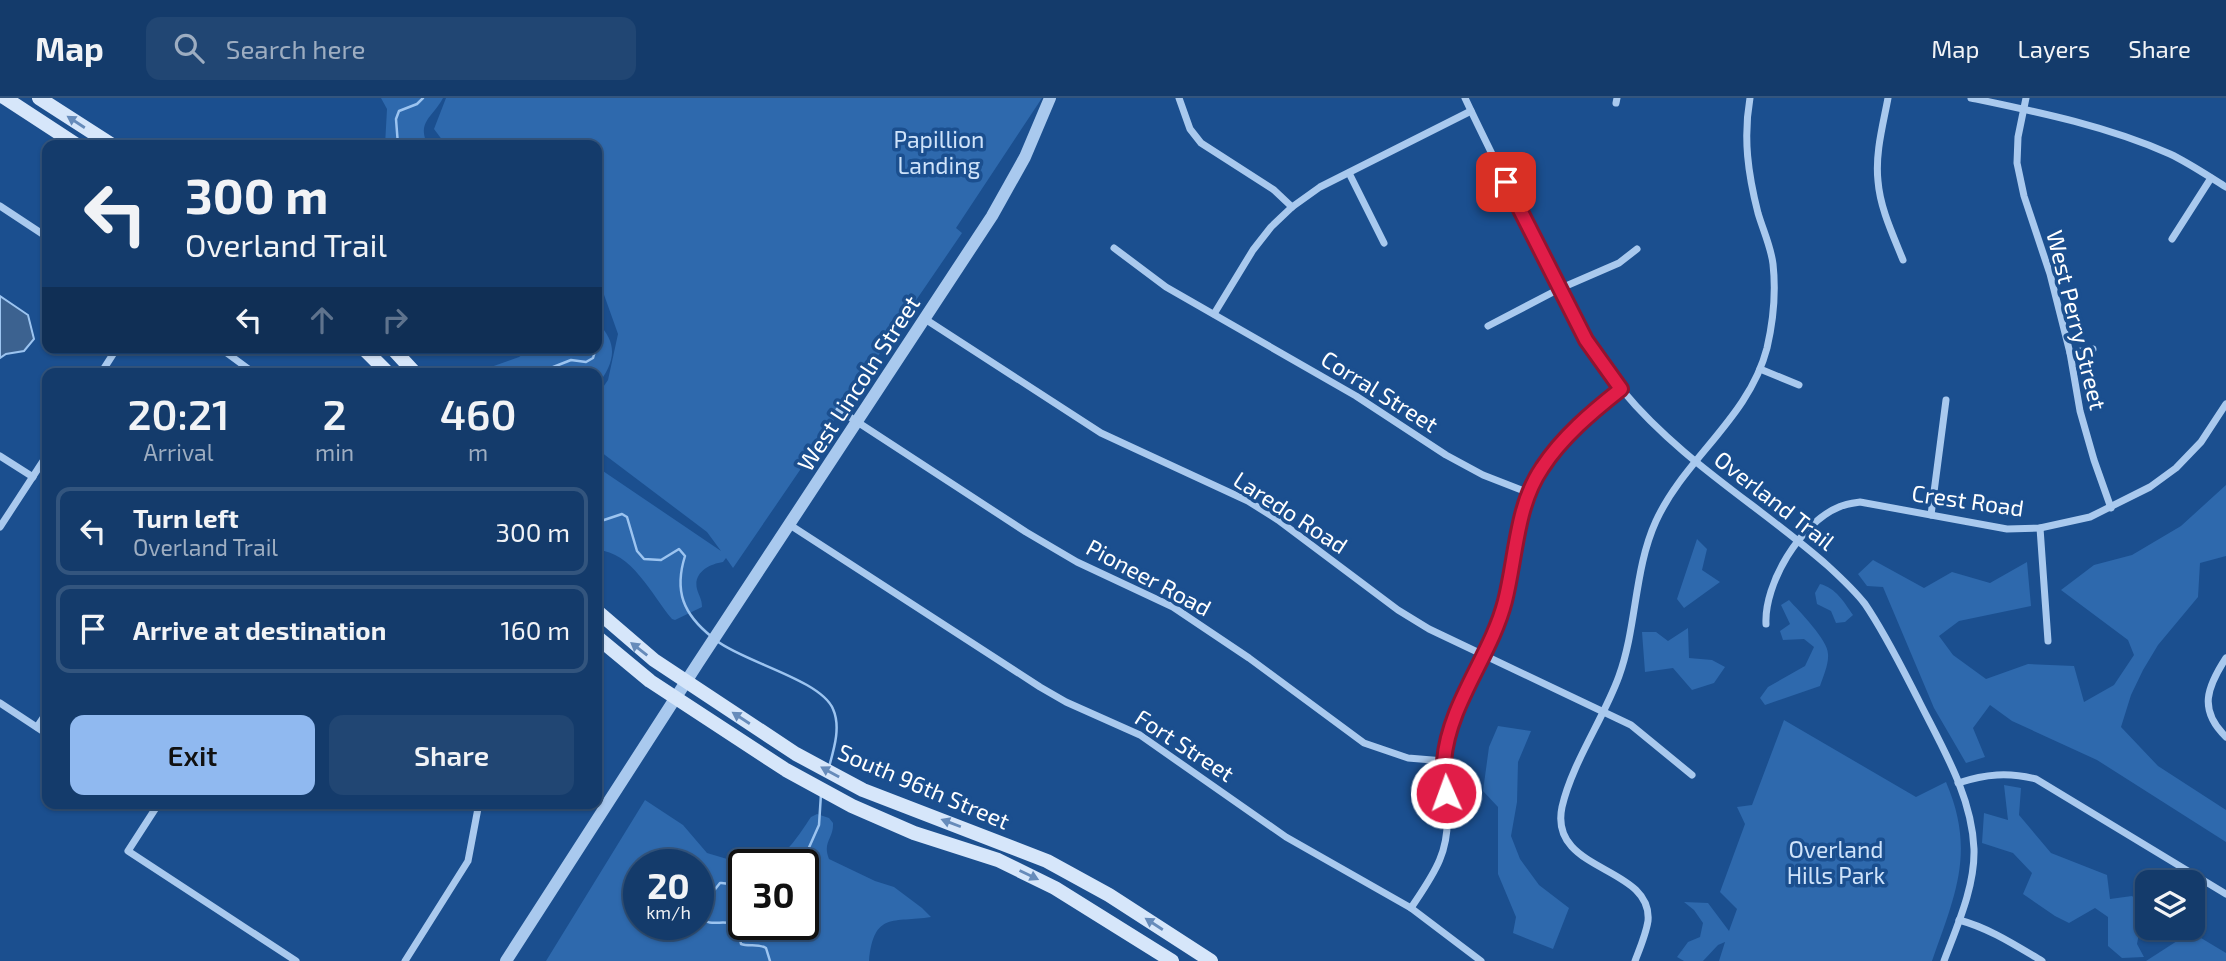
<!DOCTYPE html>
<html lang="en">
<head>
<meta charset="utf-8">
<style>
	body { margin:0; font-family:"Exo 2",sans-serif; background:#214673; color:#f1f3f6; height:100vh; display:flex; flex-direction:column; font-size:26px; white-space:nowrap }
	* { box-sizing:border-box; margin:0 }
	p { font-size:23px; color:#9dadc1 }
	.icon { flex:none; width:38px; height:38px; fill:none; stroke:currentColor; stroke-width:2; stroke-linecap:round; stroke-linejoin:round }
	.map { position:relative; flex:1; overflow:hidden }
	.details { position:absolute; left:42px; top:270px; width:560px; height:441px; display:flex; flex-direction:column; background:#143b6b; border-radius:14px; box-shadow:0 2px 5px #0004,0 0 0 2px #33557e }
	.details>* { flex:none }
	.banner { position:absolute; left:42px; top:42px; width:560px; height:214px; border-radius:14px; box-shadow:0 2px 5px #0004,0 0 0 2px #33557e; background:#143b6b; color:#f1f3f6; overflow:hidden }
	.tools { position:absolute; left:2135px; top:772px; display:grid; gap:14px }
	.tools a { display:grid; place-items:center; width:70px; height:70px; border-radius:14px; background:#143b6b; box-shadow:0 2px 5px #0004,0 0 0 2px #33557e; font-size:35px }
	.speed { position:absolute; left:623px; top:751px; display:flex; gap:14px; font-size:35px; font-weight:700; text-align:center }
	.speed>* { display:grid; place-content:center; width:91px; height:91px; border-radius:50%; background:#143b6b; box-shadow:0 2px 5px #0004,0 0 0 2px #33557e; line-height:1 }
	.speed small { font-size:18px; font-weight:400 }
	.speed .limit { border:4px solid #111; border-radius:10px; background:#fff; color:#111 }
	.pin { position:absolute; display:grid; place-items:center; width:60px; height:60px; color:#fff; margin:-30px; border-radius:14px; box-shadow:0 4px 10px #0006 }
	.me { position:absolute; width:77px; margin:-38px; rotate:358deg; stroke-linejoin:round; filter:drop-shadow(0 0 5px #0008) }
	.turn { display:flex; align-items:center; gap:24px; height:147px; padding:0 28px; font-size:32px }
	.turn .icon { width:91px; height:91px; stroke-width:2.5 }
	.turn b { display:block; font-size:49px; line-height:60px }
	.lanes { display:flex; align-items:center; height:66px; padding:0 28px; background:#0003; justify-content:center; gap:35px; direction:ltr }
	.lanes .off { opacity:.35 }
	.eta { display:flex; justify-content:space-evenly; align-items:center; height:119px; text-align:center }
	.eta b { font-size:42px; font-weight:600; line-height:49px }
	.cta { display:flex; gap:14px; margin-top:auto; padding:14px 28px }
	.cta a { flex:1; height:80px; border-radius:14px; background:#90b9f0; color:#111; font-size:28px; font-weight:600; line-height:80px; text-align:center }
	.cta a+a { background:#214673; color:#f1f3f6 }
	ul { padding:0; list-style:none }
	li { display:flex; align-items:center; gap:21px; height:88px; margin:0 14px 10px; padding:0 14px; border:4px solid #33557e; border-radius:14px }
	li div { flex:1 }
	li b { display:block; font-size:26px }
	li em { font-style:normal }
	header { display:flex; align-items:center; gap:42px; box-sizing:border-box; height:98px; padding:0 35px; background:#143b6b; border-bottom:2px solid #33557e }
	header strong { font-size:33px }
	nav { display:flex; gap:38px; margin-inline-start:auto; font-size:24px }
	.search { width:490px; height:63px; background:#214673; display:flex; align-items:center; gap:18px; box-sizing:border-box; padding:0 24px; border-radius:14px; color:#9dadc1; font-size:26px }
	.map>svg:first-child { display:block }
	.green { fill:#2e69ad; fill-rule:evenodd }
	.water { fill:#3c6290; stroke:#9cc4f0; stroke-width:2 }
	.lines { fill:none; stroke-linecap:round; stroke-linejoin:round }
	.stream { stroke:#9cc4f0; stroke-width:2.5 }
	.minor { stroke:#a9c9ee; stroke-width:7 }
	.tertiary { stroke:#a9c9ee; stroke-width:12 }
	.secondary { stroke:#d6e6fa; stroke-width:14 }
	.oneway { fill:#668bba }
	.route-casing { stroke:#92132f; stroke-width:18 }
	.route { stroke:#e11d48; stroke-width:12 }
	.labels { text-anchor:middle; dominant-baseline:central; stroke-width:7; stroke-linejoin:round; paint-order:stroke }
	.park-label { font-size:23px; fill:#cfe3fa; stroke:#1b4f8f }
	.street-label { font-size:23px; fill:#fff; stroke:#1b4f8f }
</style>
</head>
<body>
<header>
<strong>Map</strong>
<div class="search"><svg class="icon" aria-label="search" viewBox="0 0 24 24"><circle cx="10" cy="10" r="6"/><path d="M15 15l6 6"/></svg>Search here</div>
<nav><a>Map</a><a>Layers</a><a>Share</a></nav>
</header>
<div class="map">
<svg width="2226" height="863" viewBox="0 0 2226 863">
	<rect width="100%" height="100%" fill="#1b4f8f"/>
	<g class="green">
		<path d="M381,0H443C433,19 416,24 428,47H385L387,11Z"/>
		<path d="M446,0H1042L956,130L962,135L733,470L726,460L723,464C709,466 693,475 697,491C699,498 702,501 702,509L675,522L672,521C651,496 632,454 597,452V369L721,453L707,434L597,351V298L608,282L618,236L597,177V47H446L434,31Z"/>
		<path d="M597,224C619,246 615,264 597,288V275H474L519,259L532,250H597Z"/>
		<polygon points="2226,387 2226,458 2200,465 2198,499 2158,547 2143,572 2131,597 2121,629 2158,668 2226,712 2226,744 2097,662 2012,623 1990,607 1973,630 1985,659 1966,665 1934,610 1883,489 1867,488 1858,476 1873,462 1924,490 1952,474 1990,485 2027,464 2031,508 1959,523 1939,538 1953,557 1986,581 2028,566 2074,568 2084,604 2114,587 2134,557 2128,542 2061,492 2094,467 2132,457 2181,428"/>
		<polygon points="1697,441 1707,451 1702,472 1720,484 1684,510 1677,501"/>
		<path d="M1820,486C1836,490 1844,504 1853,517L1845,524L1836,525L1831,513L1817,506L1815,495Z"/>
		<path d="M1789,502C1799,513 1828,542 1828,556C1829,566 1823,579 1820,588L1765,607L1760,600L1768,589L1805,568L1814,549L1804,541L1783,542L1780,533L1790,526L1781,507Z"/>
		<polygon points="1688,530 1689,560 1712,562 1725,569 1714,585 1692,592 1673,570 1645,574 1642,534 1656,534 1668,543"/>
		<path d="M1784,622L1916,699L1946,684C1976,754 1955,797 1932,863H1719L1725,844L1718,847L1703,863H1684L1677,859L1688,844L1700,839L1703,825L1694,812L1684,804L1708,805L1729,833L1737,811L1720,794L1745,726L1737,709L1752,707Z"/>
		<polygon points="1498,628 1531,633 1518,664 1517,704 1511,738 1520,761 1539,787 1569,810 1553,851 1513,835 1516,819 1498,776 1498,709 1483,693 1489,649"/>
		<polygon points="2004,687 2021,690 2019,717 2051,755 2107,777 2110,801 2132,798 2144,809 2137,846 2144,859 2122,860 2108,848 2108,819 2095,810 2069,825 2055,818 2023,796 2032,775 2013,755 1982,745 1984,715 2008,722"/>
		<path d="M645,702L683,727L707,755L744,766V826H803V766H764C787,758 798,738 811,719L817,716L829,720L833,725C834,740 822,744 829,761L875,783L894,789L922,810L931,819C893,825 874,813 869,863H546ZM639,766H698V826H639Z"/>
		<polygon points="2191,834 2226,855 2226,863 2146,863"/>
	</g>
	<polygon class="water" points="0,198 28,217 34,241 24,253 6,256 0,260"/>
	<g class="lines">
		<g class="stream">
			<polyline points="398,47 396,21 399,13 417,6 423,0"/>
			<polyline points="597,243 597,245"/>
			<polyline points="496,275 509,275"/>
			<polyline points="538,275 571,262 586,264 593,260 596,250"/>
			<path d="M597,420L604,422L622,416L627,419L637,453L644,461L661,462L679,451L685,458C674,493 683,516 712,539"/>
			<path d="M717,543C744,564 821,582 833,611C841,629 834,651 829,669"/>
			<polyline points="797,766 807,754 819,727 821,696"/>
			<path d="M744,798C736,793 731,784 720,785L701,809V821C711,829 725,821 737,827L741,846C749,849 758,845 766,850L770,863"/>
		</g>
		<g class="minor">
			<polyline points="1179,0 1190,31 1201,45 1274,92 1292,109"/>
			<path d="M1465,0C1488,49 1513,98 1537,147C1563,198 1586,249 1623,293C1681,363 1760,408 1828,468C1840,479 1855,493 1865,506C1886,537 1902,570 1919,603C1942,649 1972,698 1974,751C1975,789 1957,828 1944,863"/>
			<path d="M1888,0C1883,27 1875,55 1878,83C1880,110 1893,137 1903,162"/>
			<path d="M1971,0C2038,14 2107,28 2170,56C2189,65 2208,78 2226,89"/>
			<polyline points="2026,0 2018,39 2017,65 2024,98 2050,176 2070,255 2080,313 2094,362 2111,410"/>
			<polyline points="1616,5 1617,0"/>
			<polyline points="1349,75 1384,145"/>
			<polyline points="0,108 47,139"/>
			<polyline points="2172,141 2211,80"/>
			<polyline points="1114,150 1166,189 1356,298 1446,357 1483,377 1529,395"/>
			<polyline points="1214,216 1253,152 1271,129 1292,109 1320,89 1471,13"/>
			<polyline points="925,221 1101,335 1248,403 1278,422 1398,512 1429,531 1631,627 1692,677"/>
			<polyline points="1488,228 1559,191 1619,165 1637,151"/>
			<polyline points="220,250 254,275"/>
			<polyline points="2070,255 2093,251"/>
			<polyline points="1760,271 1799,287"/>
			<polyline points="101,275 117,250"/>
			<polyline points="839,312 1026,434 1077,464 1173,509 1249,560 1364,645 1408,660 1444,663"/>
			<polyline points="0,358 33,379"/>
			<polyline points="1931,417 1946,302"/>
			<polyline points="790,427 1040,589 1066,604 1140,637 1286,739 1411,810 1481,863"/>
			<polyline points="0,429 47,357"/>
			<polyline points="2040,430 2048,543"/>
			<path d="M1766,526C1764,486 1800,425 1839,409C1845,406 1853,405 1860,404L2007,431L2040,430L2090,419L2150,389L2176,370L2201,344L2226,306"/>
			<path d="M2226,560C2207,589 2198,612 2226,639"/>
			<polyline points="0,605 47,636"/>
			<polyline points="37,629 47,614"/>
			<path d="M1958,685C1986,676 2008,674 2036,681L2226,796"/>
			<polyline points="159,705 128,753 296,863"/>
			<path d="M1411,810C1433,777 1450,755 1447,713C1446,697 1442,677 1445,660C1452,612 1479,571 1497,527C1514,486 1514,440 1528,398C1543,354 1586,319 1621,291"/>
			<path d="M1959,822C1989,830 2015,847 2042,863"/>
			<polyline points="405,863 468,763 479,705"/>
			<path d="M1635,863C1640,850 1646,836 1648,823C1653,767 1548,775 1562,709C1572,665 1604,620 1619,578C1637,528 1634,471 1656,423C1685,360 1749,320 1767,250C1773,224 1776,193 1773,166C1771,149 1763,132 1758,115C1748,76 1743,40 1750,0"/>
		</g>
		<polyline class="tertiary" points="506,863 698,565 992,118 1025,59 1050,0"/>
		<g class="secondary">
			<polyline points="5,0 77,47"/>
			<polyline points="39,0 112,47"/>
			<polyline points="363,250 388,275"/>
			<polyline points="392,250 415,275"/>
			<polyline points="597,513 654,562 796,656 863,692 1047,763 1109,797 1211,863"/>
			<polyline points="597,539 650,583 786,672 852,708 914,735 998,762 1055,790 1172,863"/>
		</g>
	</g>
	<defs><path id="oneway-solid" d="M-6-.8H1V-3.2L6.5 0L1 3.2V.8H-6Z" transform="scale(1.75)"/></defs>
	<g class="oneway">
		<use href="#oneway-solid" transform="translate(76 24) rotate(-147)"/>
		<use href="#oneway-solid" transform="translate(639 551) rotate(-142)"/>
		<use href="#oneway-solid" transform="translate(741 620) rotate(-147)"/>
		<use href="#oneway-solid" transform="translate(830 674) rotate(-151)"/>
		<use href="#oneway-solid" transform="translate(951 725) rotate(-159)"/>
		<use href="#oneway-solid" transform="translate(1029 777) rotate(26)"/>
		<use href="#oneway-solid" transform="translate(1154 826) rotate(-147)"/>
	</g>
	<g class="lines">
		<g class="route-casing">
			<path id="route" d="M1446,695C1445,684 1443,673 1444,663C1449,605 1491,558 1505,503C1516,460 1516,408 1542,370C1562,339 1592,314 1621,291L1586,242L1506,84"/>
		</g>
		<use href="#route" class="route"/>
	</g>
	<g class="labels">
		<g class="park-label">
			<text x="939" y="41">Papillion<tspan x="939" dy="26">Landing</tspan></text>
			<text x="1836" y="751">Overland<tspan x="1836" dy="26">Hills Park</tspan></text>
		</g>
		<g class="street-label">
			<text transform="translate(2077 222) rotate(76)">West Perry Street</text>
			<text transform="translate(858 285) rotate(-57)">West Lincoln Street</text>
			<text transform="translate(1380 293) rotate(32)">Corral Street</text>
			<text transform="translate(1775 402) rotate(38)">Overland Trail</text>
			<text transform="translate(1968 402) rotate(8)">Crest Road</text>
			<text transform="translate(1291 414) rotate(33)">Laredo Road</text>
			<text transform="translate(1149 479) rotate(28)">Pioneer Road</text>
			<text transform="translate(1185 647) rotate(33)">Fort Street</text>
			<text transform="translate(924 688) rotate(23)">South 96th Street</text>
		</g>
	</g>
</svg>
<div class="tools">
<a><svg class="icon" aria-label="layers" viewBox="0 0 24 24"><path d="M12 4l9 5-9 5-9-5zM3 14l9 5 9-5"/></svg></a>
</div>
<div class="speed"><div>20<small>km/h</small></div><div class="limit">30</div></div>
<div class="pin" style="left:1506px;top:84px;background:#d93025"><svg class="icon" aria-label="arrive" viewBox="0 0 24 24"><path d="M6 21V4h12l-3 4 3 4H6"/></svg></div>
<svg class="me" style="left:1446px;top:695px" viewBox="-20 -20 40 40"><circle r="17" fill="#e11d48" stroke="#fff" stroke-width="3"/><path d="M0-11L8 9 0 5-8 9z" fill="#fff"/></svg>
<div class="banner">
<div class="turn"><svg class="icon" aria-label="left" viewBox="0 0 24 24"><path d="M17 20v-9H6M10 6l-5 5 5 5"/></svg><div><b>300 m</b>Overland Trail</div></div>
<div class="lanes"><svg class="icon" aria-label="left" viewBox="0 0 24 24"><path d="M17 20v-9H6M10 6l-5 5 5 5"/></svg><svg class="icon off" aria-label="ahead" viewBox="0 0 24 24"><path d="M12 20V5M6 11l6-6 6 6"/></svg><svg class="icon off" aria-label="right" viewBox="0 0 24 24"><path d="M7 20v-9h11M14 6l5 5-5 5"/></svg></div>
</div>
<section class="details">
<div class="eta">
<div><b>20:21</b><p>Arrival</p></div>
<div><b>2</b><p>min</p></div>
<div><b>460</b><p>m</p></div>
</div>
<ul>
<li><svg class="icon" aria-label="left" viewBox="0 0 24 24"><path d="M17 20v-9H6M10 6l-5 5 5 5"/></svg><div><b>Turn left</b><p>Overland Trail</p></div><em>300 m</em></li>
<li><svg class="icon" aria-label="arrive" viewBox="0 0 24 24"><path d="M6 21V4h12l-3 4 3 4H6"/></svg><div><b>Arrive at destination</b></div><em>160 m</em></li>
</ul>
<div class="cta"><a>Exit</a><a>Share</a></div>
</section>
</div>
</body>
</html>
